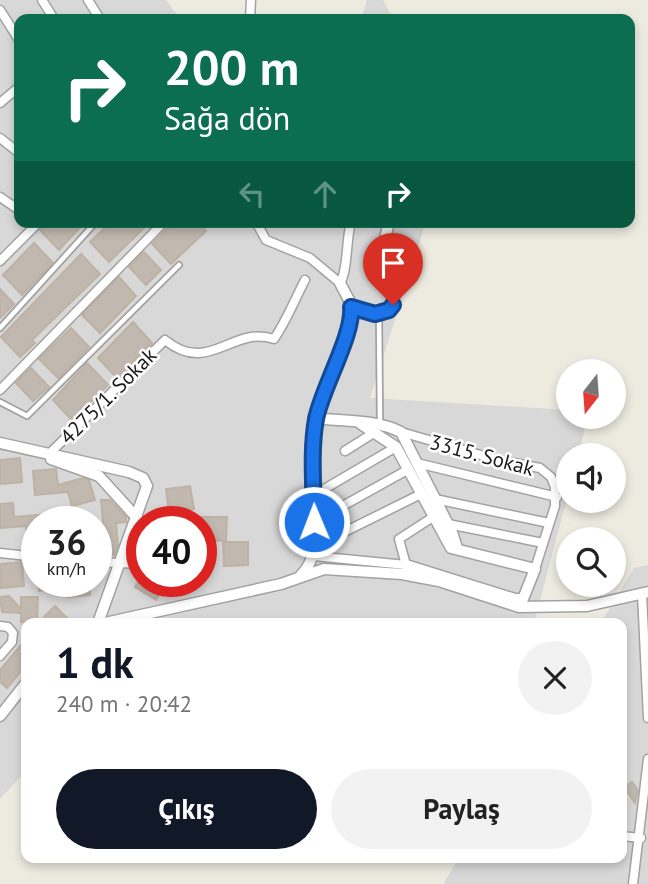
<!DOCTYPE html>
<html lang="tr">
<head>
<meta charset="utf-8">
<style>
	body { margin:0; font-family:"PT Sans",sans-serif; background:#f2f2f2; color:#222; height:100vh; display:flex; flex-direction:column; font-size:26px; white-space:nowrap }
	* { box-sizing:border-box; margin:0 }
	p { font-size:23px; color:#767676 }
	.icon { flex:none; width:38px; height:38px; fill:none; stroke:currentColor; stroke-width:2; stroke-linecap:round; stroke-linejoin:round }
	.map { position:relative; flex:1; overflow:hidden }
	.sheet { position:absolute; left:21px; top:618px; width:606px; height:245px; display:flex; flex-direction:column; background:#fff; border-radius:14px; box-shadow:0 4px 10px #0003 }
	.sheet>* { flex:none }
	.top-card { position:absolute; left:14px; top:14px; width:621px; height:214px; border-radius:14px; box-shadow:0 4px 10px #0003; background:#0b6e4f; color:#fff; overflow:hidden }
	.needle { width:46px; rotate:197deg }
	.tools { position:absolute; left:556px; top:359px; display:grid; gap:14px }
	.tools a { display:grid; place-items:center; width:70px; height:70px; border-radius:50%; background:#fff; box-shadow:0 4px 10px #0003; font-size:35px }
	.speed { position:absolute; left:21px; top:506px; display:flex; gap:14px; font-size:35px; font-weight:700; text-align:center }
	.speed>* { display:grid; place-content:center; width:91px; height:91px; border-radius:50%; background:#fff; box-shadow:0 4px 10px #0003; line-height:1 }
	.speed small { font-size:18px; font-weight:400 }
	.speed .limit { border:10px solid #d22; background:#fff; color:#111 }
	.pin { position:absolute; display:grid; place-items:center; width:60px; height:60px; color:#fff; margin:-72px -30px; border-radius:50% 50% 50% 0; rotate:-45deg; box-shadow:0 0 7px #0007 }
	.pin .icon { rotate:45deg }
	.me { position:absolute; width:77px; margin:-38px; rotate:359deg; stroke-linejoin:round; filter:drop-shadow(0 0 5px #0008) }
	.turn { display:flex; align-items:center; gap:24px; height:147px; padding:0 35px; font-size:32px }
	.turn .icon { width:91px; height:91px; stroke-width:2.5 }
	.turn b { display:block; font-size:49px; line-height:60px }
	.lanes { display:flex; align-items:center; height:66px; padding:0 35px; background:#0003; justify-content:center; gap:35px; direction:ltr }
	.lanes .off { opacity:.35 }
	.round { display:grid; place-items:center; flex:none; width:74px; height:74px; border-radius:37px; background:#f2f2f2 }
	.overview { display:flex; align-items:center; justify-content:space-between; height:119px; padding:0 35px }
	h1 { font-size:42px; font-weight:600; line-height:52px; color:#111827 }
	.primary-button { display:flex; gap:14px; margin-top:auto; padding:14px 35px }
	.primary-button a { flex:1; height:80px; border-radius:42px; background:#111827; color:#fff; font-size:28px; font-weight:600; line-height:80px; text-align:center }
	.primary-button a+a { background:#f2f2f2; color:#222 }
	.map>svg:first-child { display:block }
	.residential { fill:#d9d8d8; fill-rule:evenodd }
	.building { fill:#c1b9b0; stroke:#beb2a3; stroke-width:2 }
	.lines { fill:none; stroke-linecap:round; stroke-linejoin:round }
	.service-casing { stroke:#a2a2a2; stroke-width:8 }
	.minor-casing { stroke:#a2a2a2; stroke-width:11 }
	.tertiary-casing { stroke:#a2a2a2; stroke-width:13 }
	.service { stroke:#fff; stroke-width:4.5 }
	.minor { stroke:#fff; stroke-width:8 }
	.tertiary { stroke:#fff; stroke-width:10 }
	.route-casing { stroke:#114b97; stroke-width:18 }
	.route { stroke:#1a73e8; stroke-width:12 }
	.labels { text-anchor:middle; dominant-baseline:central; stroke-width:5; stroke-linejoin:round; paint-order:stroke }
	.street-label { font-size:21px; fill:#1b1b1b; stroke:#fff }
</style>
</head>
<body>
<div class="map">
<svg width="648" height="884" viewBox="0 0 648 884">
	<rect width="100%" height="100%" fill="#edeae0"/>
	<g class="residential">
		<path d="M0,0H166L180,19H19V222H426L370,398L569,410V416L588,417L578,455H569V491L534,623H26V771L0,799ZM37,522H96V581H37ZM142,522H201V581H142Z"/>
		<polygon points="367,0 383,0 393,19 361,19"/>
		<polygon points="648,565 648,884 443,884 459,858 621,858 621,623 601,623 634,568"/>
	</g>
	<g class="building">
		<polygon points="49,222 85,222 59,250 40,230"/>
		<polygon points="111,222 139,222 144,228 109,262 90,242"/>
		<polygon points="174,222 197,222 206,231 171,264 152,244"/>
		<polygon points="34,243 53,263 22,295 3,275"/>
		<polygon points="144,252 161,270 146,285 129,267"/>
		<polygon points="81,254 100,274 32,340 35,343 20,357 1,337"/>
		<polygon points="119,277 136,296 100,333 82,315"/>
		<polygon points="0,289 14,304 0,318"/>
		<polygon points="133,322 152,343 117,378 98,358"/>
		<polygon points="71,328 89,347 58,378 39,359"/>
		<polygon points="87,363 108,385 72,420 53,400"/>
		<polygon points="31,368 49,387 33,401 16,383"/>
		<polygon points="20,458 22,482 0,484 0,460"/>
		<polygon points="56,469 58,485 83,478 89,480 95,500 72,506 68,492 35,495 33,471"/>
		<polygon points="190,486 194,509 169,513 166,489"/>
		<polygon points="101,500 110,500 126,517 126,522 116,523 118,544 114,555 96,555 96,533 104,533"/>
		<polygon points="13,503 14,517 48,514 49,522 37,522 37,540 27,541 26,526 0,528 0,504"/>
		<polygon points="202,517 227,517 226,541 202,540"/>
		<polygon points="223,542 248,542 248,565 224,566"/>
		<polygon points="22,562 24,586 1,588 0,564"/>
		<polygon points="38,581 89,581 90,595 67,597 66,588 39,591"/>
		<polygon points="139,581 168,581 156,600 135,587"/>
		<polygon points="9,596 21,609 21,597 38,597 37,623 21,622 21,613 2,612 0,597"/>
		<polygon points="55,606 68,619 64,623 50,623 44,617"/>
		<polygon points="21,645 26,650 26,665 7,688 0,682 0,670"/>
		<polygon points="632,782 638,790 635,803 624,787"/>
	</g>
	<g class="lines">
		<g class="service-casing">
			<g id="service">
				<polyline points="379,314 380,423"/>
				<polyline points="0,328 96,222"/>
				<polyline points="0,402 27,416 179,265"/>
			</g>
		</g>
		<g class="minor-casing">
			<g id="minor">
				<polyline points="42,0 54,19"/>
				<polyline points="88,0 100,19"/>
				<polyline points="0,10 19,40"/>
				<polyline points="250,19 251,0"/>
				<polyline points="0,103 19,87"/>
				<polyline points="0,138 19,153"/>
				<polyline points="0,197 19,210"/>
				<path d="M256,222L266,240L310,258L340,283C348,271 346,239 351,222"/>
				<polyline points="0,261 39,222"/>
				<polyline points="0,390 164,222"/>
				<polyline points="401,432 498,460 540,468 551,477 555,487 555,506 535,569"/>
				<polyline points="345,451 375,432"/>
				<path d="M50,453L165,340C209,376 232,325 274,339C287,320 294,301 305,280"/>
				<polyline points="417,463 557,497"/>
				<polyline points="314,495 396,447"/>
				<polyline points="435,499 549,523"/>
				<polyline points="314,522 409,469"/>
				<polyline points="448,524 543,543"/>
				<polyline points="316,546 421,494"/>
				<polyline points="0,553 37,557"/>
				<polyline points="314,556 406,565 399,539 433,517"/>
				<polyline points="96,562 142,564"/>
				<polyline points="642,594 648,718"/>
				<polyline points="0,626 8,627 13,633 12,642 0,656"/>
				<polyline points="621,836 641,838"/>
				<polyline points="633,884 648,759"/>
			</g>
		</g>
		<g class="tertiary-casing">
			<g id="tertiary">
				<polyline points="351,307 375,314 389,310 393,305 382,251 389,222"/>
				<path d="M316,418C345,422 375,419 401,432L452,532L457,548"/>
				<polyline points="361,424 396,447 451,548 535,569 523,599 515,599 406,565"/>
				<polyline points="0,443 129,472 143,478 147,486 98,623"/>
				<polyline points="51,459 99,476 137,518"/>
				<path d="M301,575C327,552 312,482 313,449C314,400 343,359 351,313L349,300L340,283"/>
				<polyline points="105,623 281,584 324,569 402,574 439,581 519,607 587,606 648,592"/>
				<polyline points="0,716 26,683"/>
			</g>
		</g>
		<use href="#service" class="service"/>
		<use href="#minor" class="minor"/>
		<use href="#tertiary" class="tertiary"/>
	</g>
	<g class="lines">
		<g class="route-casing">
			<path id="route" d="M314,522C314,488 310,453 316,419C322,388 354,334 351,307L375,314L389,310L393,305"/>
		</g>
		<use href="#route" class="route"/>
	</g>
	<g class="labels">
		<g class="street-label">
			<text transform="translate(108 396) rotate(-45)">4275/1. Sokak</text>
			<text transform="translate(482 455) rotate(15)">3315. Sokak</text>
		</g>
	</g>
</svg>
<div class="tools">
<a><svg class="needle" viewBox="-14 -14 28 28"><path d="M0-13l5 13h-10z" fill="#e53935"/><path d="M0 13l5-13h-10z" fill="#767676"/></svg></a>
<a><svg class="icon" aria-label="sound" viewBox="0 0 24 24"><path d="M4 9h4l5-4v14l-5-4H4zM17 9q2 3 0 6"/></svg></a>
<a><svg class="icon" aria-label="search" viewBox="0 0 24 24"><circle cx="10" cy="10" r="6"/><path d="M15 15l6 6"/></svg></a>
</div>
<div class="speed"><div>36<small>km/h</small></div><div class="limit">40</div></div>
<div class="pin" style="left:393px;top:305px;background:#d93025"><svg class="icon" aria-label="arrive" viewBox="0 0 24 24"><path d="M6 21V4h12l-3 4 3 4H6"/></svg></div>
<svg class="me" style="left:314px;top:522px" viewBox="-20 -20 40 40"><circle r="17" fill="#1a73e8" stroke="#fff" stroke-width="3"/><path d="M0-11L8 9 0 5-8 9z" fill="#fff"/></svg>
<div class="top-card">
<div class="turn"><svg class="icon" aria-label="right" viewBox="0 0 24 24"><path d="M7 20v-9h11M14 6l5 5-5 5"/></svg><div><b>200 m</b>Sağa dön</div></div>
<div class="lanes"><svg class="icon off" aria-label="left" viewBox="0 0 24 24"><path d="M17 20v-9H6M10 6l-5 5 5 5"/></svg><svg class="icon off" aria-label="ahead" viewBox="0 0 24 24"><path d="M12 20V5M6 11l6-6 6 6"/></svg><svg class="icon" aria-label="right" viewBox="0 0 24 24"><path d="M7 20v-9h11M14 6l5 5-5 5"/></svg></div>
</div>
<section class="sheet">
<div class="overview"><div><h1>1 dk</h1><p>240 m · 20:42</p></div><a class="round"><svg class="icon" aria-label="close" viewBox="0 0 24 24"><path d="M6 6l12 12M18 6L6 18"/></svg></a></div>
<div class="primary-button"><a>Çıkış</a><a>Paylaş</a></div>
</section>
</div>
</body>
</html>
